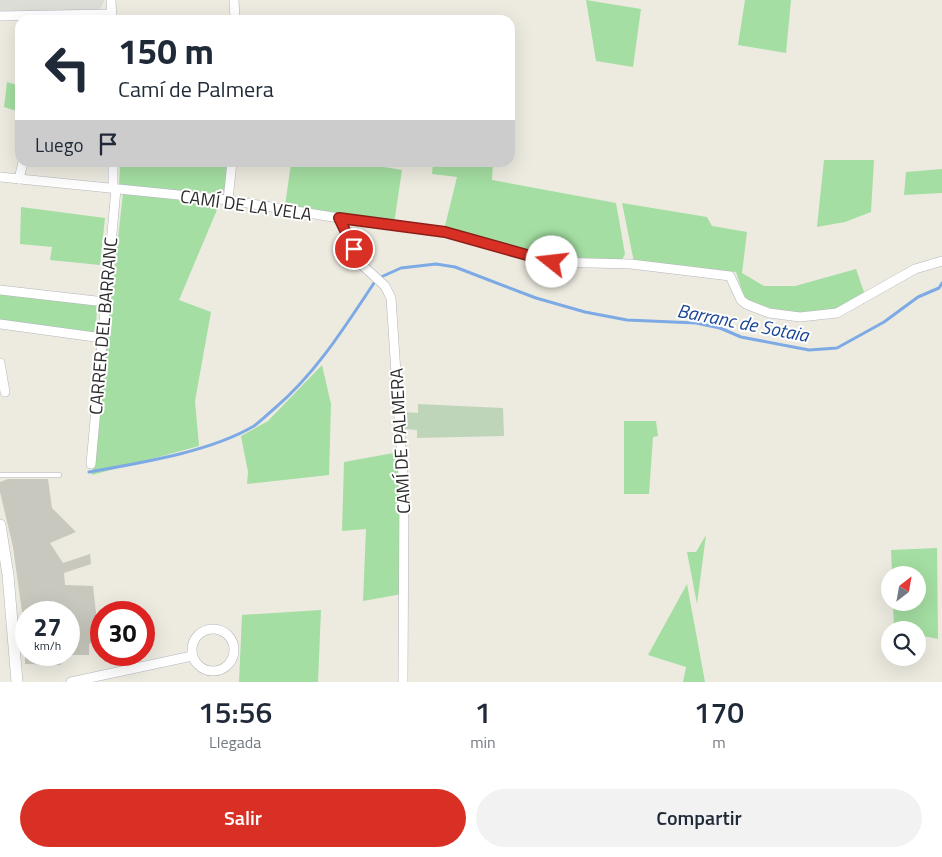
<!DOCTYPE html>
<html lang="es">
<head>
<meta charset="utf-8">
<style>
	body { margin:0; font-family:"Titillium Web",sans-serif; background:#f2f2f3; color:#1f2937; height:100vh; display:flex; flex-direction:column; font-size:19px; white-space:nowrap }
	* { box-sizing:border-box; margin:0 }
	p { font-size:16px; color:#747a83 }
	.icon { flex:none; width:28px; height:28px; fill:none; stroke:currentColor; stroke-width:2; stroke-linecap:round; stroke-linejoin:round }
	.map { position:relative; height:682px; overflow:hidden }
	.details { display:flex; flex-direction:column; background:#fff; flex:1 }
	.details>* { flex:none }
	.top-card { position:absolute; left:15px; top:15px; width:500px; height:152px; border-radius:15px; box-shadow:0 5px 20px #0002; background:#fff; color:#1f2937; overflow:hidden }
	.needle { width:32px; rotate:31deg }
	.fabs { position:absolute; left:881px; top:566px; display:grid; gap:10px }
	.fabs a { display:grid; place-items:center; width:45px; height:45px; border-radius:50%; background:#fff; box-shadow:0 5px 20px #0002; font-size:25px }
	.speed { position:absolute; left:15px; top:601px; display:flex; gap:10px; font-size:25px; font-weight:700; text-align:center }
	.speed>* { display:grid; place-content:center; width:65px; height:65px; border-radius:50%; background:#fff; box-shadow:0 5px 20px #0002; line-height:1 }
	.speed small { font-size:12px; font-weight:400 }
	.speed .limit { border:8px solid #d22; background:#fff; color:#111 }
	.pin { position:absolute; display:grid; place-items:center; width:42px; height:42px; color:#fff; margin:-21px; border:2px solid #fff; border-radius:50%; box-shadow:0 1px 5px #0007 }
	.me { position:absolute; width:55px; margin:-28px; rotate:286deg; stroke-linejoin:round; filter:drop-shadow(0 0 4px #0008) }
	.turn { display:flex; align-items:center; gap:18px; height:105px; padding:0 20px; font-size:22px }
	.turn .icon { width:65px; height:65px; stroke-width:2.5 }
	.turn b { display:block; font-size:35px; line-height:42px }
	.then { display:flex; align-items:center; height:48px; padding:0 20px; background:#0003; gap:10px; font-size:19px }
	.eta { display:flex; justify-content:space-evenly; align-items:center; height:85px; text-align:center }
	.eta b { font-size:30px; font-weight:600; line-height:35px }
	.primary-button { display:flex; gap:10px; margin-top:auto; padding:10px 20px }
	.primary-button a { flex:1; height:58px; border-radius:30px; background:#d93025; color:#fff; font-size:20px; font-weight:600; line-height:58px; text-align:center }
	.primary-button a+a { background:#f2f2f3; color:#1f2937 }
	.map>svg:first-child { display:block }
	.green { fill:#a4dea2 }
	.cemetery { fill:#bed5b9 }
	.plaza { fill:#ddddd7 }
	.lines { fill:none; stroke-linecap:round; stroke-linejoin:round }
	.stream { stroke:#7daae5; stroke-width:3 }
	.building { fill:#c9c8be }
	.lane-casing { stroke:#b5b4be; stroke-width:5.5 }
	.street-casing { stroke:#b5b4be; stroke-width:10 }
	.secondary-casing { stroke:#b5b4be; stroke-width:12 }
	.lane { stroke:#fff; stroke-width:4.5 }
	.street { stroke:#fff; stroke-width:9 }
	.secondary { stroke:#fff; stroke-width:11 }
	.route-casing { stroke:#8d1f18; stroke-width:12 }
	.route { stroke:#d93025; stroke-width:9 }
	.labels { text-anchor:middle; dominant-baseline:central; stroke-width:4; stroke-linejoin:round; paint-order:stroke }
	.street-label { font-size:18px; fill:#2c2c2c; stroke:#fff }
	.water-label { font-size:19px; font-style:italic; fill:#194594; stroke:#fff }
</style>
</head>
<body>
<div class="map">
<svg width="942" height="682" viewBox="0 0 942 682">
	<rect width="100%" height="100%" fill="#edebe0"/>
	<g class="green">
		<polygon points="586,0 641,9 633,67 596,61"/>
		<polygon points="745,0 791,0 786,53 738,45"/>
		<polygon points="7,82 20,86 20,112 4,107"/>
		<polygon points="824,160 874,160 871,212 845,222 817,227"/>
		<polygon points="120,163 228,163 226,195 119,186"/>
		<polygon points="291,163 360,163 402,170 394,224 285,206"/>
		<polygon points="433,163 493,163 492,180 616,203 625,254 622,260 558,261 527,254 445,226 457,177 432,174"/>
		<polygon points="942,169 942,193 904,195 906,172"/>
		<polygon points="123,193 219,205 179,300 211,312 195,401 199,446 92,475"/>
		<polygon points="622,203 707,217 712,226 747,232 742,273 764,286 795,286 856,269 866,298 831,310 791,314 751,304 744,297 736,272 634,262"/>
		<polygon points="21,207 105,218 100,265 50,260 52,247 20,244"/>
		<polygon points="0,293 97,305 96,330 92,333 0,321"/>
		<polygon points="322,365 331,404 329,475 247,484 248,472 241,436 268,421"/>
		<polygon points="624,421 656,421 658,436 653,437 649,494 624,494"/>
		<polygon points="399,452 402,594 363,601 366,529 342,531 344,462"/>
		<polygon points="706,535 697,604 687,552 696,552"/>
		<polygon points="937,548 938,639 918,635 918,630 894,630 893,603 918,602 918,575 892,575 891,550"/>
		<polygon points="687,584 705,682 683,682 686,667 648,655"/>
		<polygon points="321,610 318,682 239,682 242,615"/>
	</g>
	<polygon class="cemetery" points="418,404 503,408 504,436 417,438 417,430 405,429 404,412 418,413"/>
	<polygon class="plaza" points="0,0 104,0 104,1 100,10 0,12"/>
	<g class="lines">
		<g class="stream">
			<polyline points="381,277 401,268 436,264 455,267 536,298 585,312 627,320 696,323 720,328 741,337 809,350 837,348 884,322 918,297 939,288 942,283"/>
			<path d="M89,472C140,463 210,452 254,426C261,421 268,414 275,408C316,373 344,328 374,283"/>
		</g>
	</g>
	<g class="building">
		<polygon points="8,479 48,479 52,508 76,532 50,543 63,563 90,554 91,564 64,573 65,585 93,586 99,640 89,644 89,655 69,655 69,612 22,612 13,547 0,492 0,482"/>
		<polygon points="25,655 61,655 61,665 25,664"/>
	</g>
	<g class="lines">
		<g class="lane-casing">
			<polyline id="lane" points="0,475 59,475"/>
		</g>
		<g class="street-casing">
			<g id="street">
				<polyline points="111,0 112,20"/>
				<polyline points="234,0 235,20"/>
				<polyline points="0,16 111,14"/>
				<polyline points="0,177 228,200 339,218 445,232 552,262 631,264 730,276 741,300 746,304 769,313 800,317 837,313 915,269 942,261"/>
				<polyline points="19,179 23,162"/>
				<polyline points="113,188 113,162"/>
				<polyline points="228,200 232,162"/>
				<polyline points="339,218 361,264 385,286 391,298 404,492 403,682"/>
				<polyline points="0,290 105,302"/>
				<polyline points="0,324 102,338"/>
				<polyline points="0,363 5,392"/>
				<polyline points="91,464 116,189"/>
				<circle cx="213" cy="650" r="21"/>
				<polyline points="71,682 192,656"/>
			</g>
		</g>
		<g class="secondary-casing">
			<polyline id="secondary" points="0,525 8,575 17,682"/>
		</g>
		<use href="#lane" class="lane"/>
		<use href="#street" class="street"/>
		<use href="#secondary" class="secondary"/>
	</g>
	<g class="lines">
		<g class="route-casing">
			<polyline id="route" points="354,249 339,218 445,232 552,262"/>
		</g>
		<use href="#route" class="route"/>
	</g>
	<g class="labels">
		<g class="street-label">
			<text transform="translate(246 205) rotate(8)">CAMÍ DE LA VELA</text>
			<text transform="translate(103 326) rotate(-85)">CARRER DEL BARRANC</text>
			<text transform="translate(400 441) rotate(-93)">CAMÍ DE PALMERA</text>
		</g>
		<g class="water-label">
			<text transform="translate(743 322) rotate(11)">Barranc de Sotaia</text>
		</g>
	</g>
</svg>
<div class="fabs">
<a><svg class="needle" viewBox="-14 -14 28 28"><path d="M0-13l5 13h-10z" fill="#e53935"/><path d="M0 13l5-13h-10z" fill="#747a83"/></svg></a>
<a><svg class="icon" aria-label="search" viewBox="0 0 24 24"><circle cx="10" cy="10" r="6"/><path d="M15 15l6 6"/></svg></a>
</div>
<div class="speed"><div>27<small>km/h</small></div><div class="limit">30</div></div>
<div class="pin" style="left:354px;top:249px;background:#d93025"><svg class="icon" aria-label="arrive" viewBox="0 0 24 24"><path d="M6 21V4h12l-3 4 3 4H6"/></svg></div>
<svg class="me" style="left:552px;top:262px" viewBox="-20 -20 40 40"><circle r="19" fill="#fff"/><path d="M0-13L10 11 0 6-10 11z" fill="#d93025"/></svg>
<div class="top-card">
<div class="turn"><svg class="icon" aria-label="left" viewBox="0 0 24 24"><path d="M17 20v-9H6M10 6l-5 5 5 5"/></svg><div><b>150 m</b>Camí de Palmera</div></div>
<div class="then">Luego<svg class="icon" aria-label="arrive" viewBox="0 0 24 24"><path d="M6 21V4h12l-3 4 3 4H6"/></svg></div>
</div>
</div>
<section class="details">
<div class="eta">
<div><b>15:56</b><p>Llegada</p></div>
<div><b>1</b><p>min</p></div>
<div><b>170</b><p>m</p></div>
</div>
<div class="primary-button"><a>Salir</a><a>Compartir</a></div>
</section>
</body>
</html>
